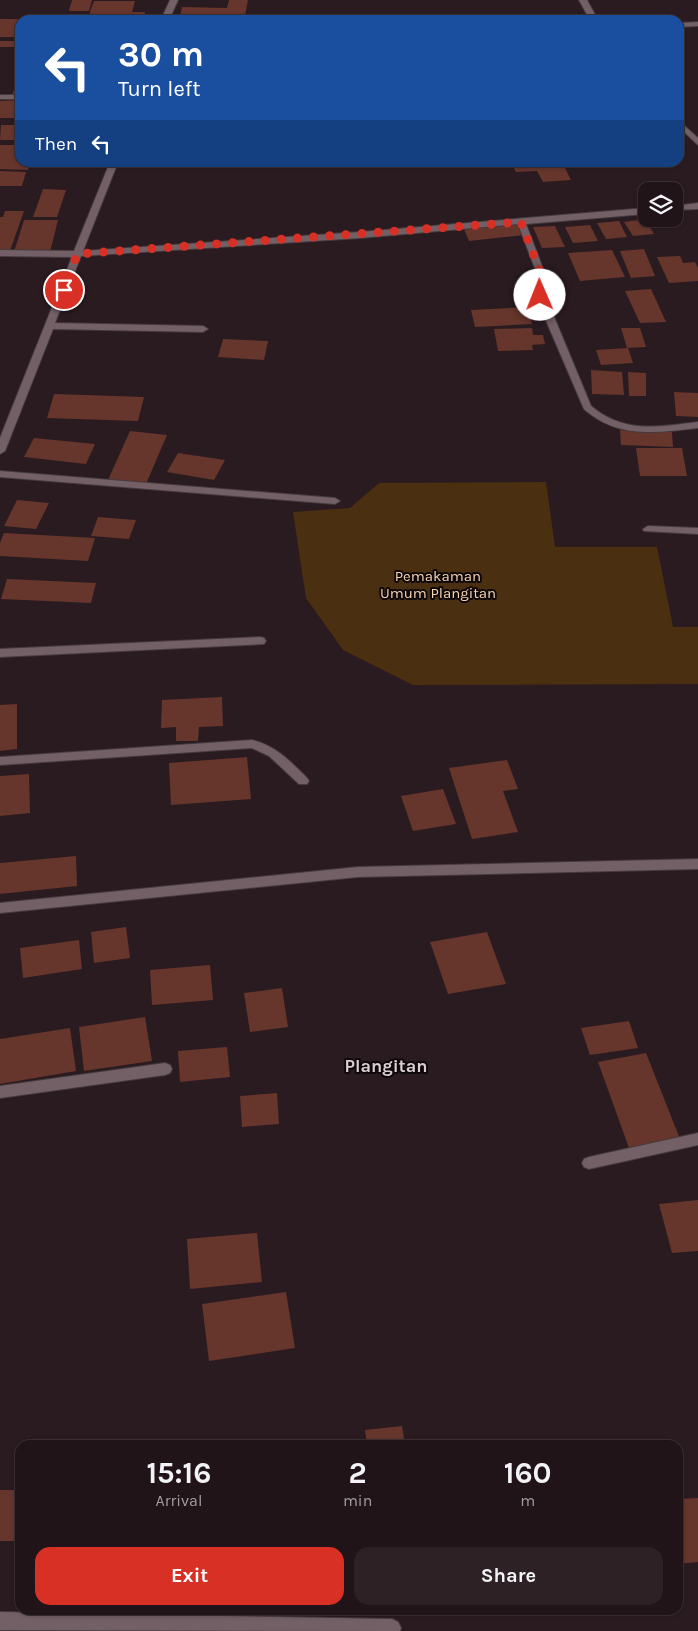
<!DOCTYPE html>
<html lang="en">
<head>
<meta charset="utf-8">
<style>
	body { margin:0; font-family:Karla,sans-serif; background:#2d2125; color:#f1f3f6; height:100vh; display:flex; flex-direction:column; font-size:19px; white-space:nowrap }
	* { box-sizing:border-box; margin:0 }
	p { font-size:16px; color:#a29ea2 }
	.icon { flex:none; width:28px; height:28px; fill:none; stroke:currentColor; stroke-width:2; stroke-linecap:round; stroke-linejoin:round }
	.map { position:relative; flex:1; overflow:hidden }
	.drawer { position:absolute; left:15px; top:1440px; width:668px; height:175px; display:flex; flex-direction:column; background:#201418; border-radius:15px; box-shadow:0 1px 4px #0004,0 0 0 1px #3d3337 }
	.drawer>* { flex:none }
	.banner { position:absolute; left:15px; top:15px; width:669px; height:152px; border-radius:15px; box-shadow:0 1px 4px #0004,0 0 0 1px #3d3337; background:#1a4fa0; color:#fff; overflow:hidden }
	.controls { position:absolute; left:638px; top:182px; display:grid; gap:10px }
	.controls a { display:grid; place-items:center; width:45px; height:45px; border-radius:10px; background:#201418; box-shadow:0 1px 4px #0004,0 0 0 1px #3d3337; font-size:25px }
	.pin { position:absolute; display:grid; place-items:center; width:42px; height:42px; color:#fff; margin:-21px; border:2px solid #fff; border-radius:50%; box-shadow:0 1px 5px #0007 }
	.me { position:absolute; width:55px; margin:-28px; rotate:359deg; stroke-linejoin:round; filter:drop-shadow(0 0 4px #0008) }
	.turn { display:flex; align-items:center; gap:18px; height:105px; padding:0 20px; font-size:22px }
	.turn .icon { width:65px; height:65px; stroke-width:2.5 }
	.turn b { display:block; font-size:35px; line-height:42px }
	.then { display:flex; align-items:center; height:48px; padding:0 20px; background:#0003; gap:10px; font-size:19px }
	.eta { display:flex; justify-content:space-evenly; align-items:center; height:85px; text-align:center }
	.eta b { font-size:30px; font-weight:700; line-height:35px }
	.action { display:flex; gap:10px; margin-top:auto; padding:10px 20px }
	.action a { flex:1; height:58px; border-radius:15px; background:#d93025; color:#fff; font-size:20px; font-weight:700; line-height:58px; text-align:center }
	.action a+a { background:#2d2125; color:#f1f3f6 }
	.map>svg:first-child { display:block }
	.green { fill:#4a2f10 }
	.building { fill:#66352c }
	.lines { fill:none; stroke-linecap:round; stroke-linejoin:round }
	.minor-casing { stroke:#463a3e; stroke-width:2 }
	.minor { fill:#736066; fill-rule:evenodd }
	.route { stroke:#d93025; stroke-width:9; stroke-dasharray:0 16.2 }
	.labels { text-anchor:middle; dominant-baseline:central; stroke-width:4; stroke-linejoin:round; paint-order:stroke }
	.park-label { font-size:15px; fill:#f8d4b1; stroke:#0e080a }
	.quarter-label { font-size:18px; font-weight:bold; fill:#dacfd2; stroke:#0e080a }
</style>
</head>
<body>
<div class="map">
<svg width="698" height="1631" viewBox="0 0 698 1631">
	<rect width="100%" height="100%" fill="#2a1b20"/>
	<polygon class="green" points="546,482 555,547 657,547 673,627 698,627 698,684 413,685 343,650 306,598 293,512 350,508 379,483"/>
	<g class="building">
		<polygon points="72,0 92,0 89,11 69,11"/>
		<polygon points="229,0 248,0 244,20 179,20 182,7 227,8"/>
		<polygon points="94,1 135,1 132,12 145,12 144,20 87,20"/>
		<polygon points="0,19 18,19 15,37 0,37"/>
		<polygon points="0,41 16,41 15,47 0,47"/>
		<polygon points="20,76 20,94 12,94"/>
		<polygon points="20,100 20,118 0,118 0,101"/>
		<polygon points="1,125 20,125 20,140 0,140"/>
		<polygon points="0,145 20,145 20,162 30,162 28,170 0,169"/>
		<polygon points="511,162 562,162 571,180 543,182 537,171 516,172"/>
		<polygon points="0,171 26,172 22,186 0,186"/>
		<polygon points="43,189 66,190 57,217 33,217"/>
		<polygon points="5,211 24,211 10,251 0,251 0,217 3,217"/>
		<polygon points="645,219 654,234 633,236 624,222"/>
		<polygon points="24,220 58,220 50,252 14,252"/>
		<polygon points="619,221 627,237 606,239 597,223"/>
		<polygon points="519,224 525,235 469,241 464,229"/>
		<polygon points="590,225 598,241 573,243 565,227"/>
		<polygon points="555,226 565,247 542,248 533,227"/>
		<polygon points="644,249 655,276 631,278 620,251"/>
		<polygon points="612,250 625,277 580,281 568,253"/>
		<polygon points="680,256 683,263 695,262 698,268 698,281 669,283 657,257"/>
		<polygon points="651,289 666,322 640,323 625,291"/>
		<polygon points="527,307 532,324 475,327 471,310"/>
		<polygon points="532,328 533,335 543,335 545,344 532,345 533,350 498,351 494,329"/>
		<polygon points="621,328 640,328 646,347 627,348"/>
		<polygon points="223,339 268,341 264,360 218,357"/>
		<polygon points="628,348 633,363 601,365 596,350"/>
		<polygon points="591,370 622,372 624,395 592,394"/>
		<polygon points="628,372 646,373 646,396 629,396"/>
		<polygon points="674,392 698,393 698,417 676,416"/>
		<polygon points="54,394 144,397 138,421 47,418"/>
		<polygon points="620,430 672,432 673,447 621,445"/>
		<polygon points="130,431 167,435 146,484 108,480"/>
		<polygon points="34,438 95,444 86,464 24,457"/>
		<polygon points="636,448 682,448 687,476 640,476"/>
		<polygon points="178,453 225,460 214,480 167,472"/>
		<polygon points="17,500 49,503 36,529 4,526"/>
		<polygon points="98,517 136,520 129,539 91,536"/>
		<polygon points="4,533 95,538 88,561 0,556 0,543"/>
		<polygon points="7,579 96,583 91,603 1,599"/>
		<polygon points="222,697 223,726 199,727 198,741 176,741 176,727 161,728 162,700"/>
		<polygon points="17,704 17,749 0,751 0,705"/>
		<polygon points="247,757 251,799 171,805 169,763"/>
		<polygon points="507,760 518,789 503,791 518,832 472,839 449,768"/>
		<polygon points="29,774 30,813 0,816 0,776"/>
		<polygon points="443,789 456,824 413,831 401,796"/>
		<polygon points="76,856 77,886 0,894 0,863"/>
		<polygon points="126,927 130,958 94,963 91,932"/>
		<polygon points="487,932 506,984 448,994 430,942"/>
		<polygon points="79,940 82,969 23,978 20,948"/>
		<polygon points="210,965 213,1000 152,1005 150,970"/>
		<polygon points="282,988 288,1027 250,1032 244,993"/>
		<polygon points="145,1017 152,1061 84,1071 79,1027"/>
		<polygon points="629,1021 638,1048 590,1055 581,1028"/>
		<polygon points="70,1028 76,1071 0,1084 0,1039"/>
		<polygon points="227,1047 230,1077 180,1082 178,1051"/>
		<polygon points="646,1053 680,1139 629,1148 598,1062"/>
		<polygon points="277,1093 279,1124 242,1127 240,1096"/>
		<polygon points="698,1200 698,1251 672,1253 659,1204"/>
		<polygon points="257,1233 262,1282 190,1289 187,1239"/>
		<polygon points="286,1292 295,1348 209,1361 202,1304"/>
		<polygon points="402,1426 405,1445 367,1445 365,1430"/>
		<polygon points="356,1440 356,1445 319,1445 319,1444"/>
		<rect x="0" y="1490" width="20" height="51"/>
		<polygon points="698,1498 698,1562 678,1564 678,1499"/>
	</g>
	<g class="lines">
		<g class="minor-casing">
			<g id="minor">
				<polygon points="170,0 178,0 169,20 161,20"/>
				<polygon points="579,0 587,0 598,20 590,20"/>
				<polygon points="698,22 698,26 679,27 679,23"/>
				<rect x="0" y="95" width="20" height="4"/>
				<polygon points="679,121 698,138 698,145 679,127"/>
				<path d="M110,162H118L83,251L360,232L646,208V214L526,224L547,279L545,295L591,406C624,434 659,427 698,422V428C656,433 618,439 584,409L535,295L539,279L518,224L360,238L81,256L55,323L203,326L208,329L203,332L53,329L5,451L0,454V438L72,257L0,256V250L74,251Z"/>
				<polygon points="698,203 698,209 674,210 674,206"/>
				<polygon points="0,471 335,498 340,501 335,504 0,477"/>
				<polygon points="648,526 698,528 698,534 644,531 643,529"/>
				<polygon points="260,637 264,638 266,641 264,644 0,657 0,649"/>
				<path d="M252,740C276,746 290,761 307,778L309,781L307,784H299L269,756L252,748L0,765V757Z"/>
				<polygon points="698,859 698,869 358,877 0,913 0,903 358,867"/>
				<polygon points="165,1063 170,1065 172,1069 170,1073 165,1075 0,1098 0,1086"/>
				<polygon points="698,1133 698,1145 589,1169 584,1167 582,1163 584,1159 589,1157"/>
				<polygon points="0,1612 392,1619 398,1622 401,1628 400,1631 0,1630"/>
			</g>
		</g>
		<use href="#minor" class="minor"/>
	</g>
	<g class="lines">
		<polyline class="route" points="64,290 77,254 521,222 543,279 540,295"/>
	</g>
	<g class="labels">
		<g class="park-label">
			<text x="438" y="576">Pemakaman<tspan x="438" dy="17">Umum Plangitan</tspan></text>
		</g>
		<g class="quarter-label">
			<text x="386" y="1066">Plangitan</text>
		</g>
	</g>
</svg>
<div class="controls">
<a><svg class="icon" aria-label="layers" viewBox="0 0 24 24"><path d="M12 4l9 5-9 5-9-5zM3 14l9 5 9-5"/></svg></a>
</div>
<div class="pin" style="left:64px;top:290px;background:#d93025"><svg class="icon" aria-label="arrive" viewBox="0 0 24 24"><path d="M6 21V4h12l-3 4 3 4H6"/></svg></div>
<svg class="me" style="left:540px;top:295px" viewBox="-20 -20 40 40"><circle r="19" fill="#fff"/><path d="M0-13L10 11 0 6-10 11z" fill="#d93025"/></svg>
<div class="banner">
<div class="turn"><svg class="icon" aria-label="left" viewBox="0 0 24 24"><path d="M17 20v-9H6M10 6l-5 5 5 5"/></svg><div><b>30 m</b>Turn left</div></div>
<div class="then">Then<svg class="icon" aria-label="left" viewBox="0 0 24 24"><path d="M17 20v-9H6M10 6l-5 5 5 5"/></svg></div>
</div>
<section class="drawer">
<div class="eta">
<div><b>15:16</b><p>Arrival</p></div>
<div><b>2</b><p>min</p></div>
<div><b>160</b><p>m</p></div>
</div>
<div class="action"><a>Exit</a><a>Share</a></div>
</section>
</div>
</body>
</html>
